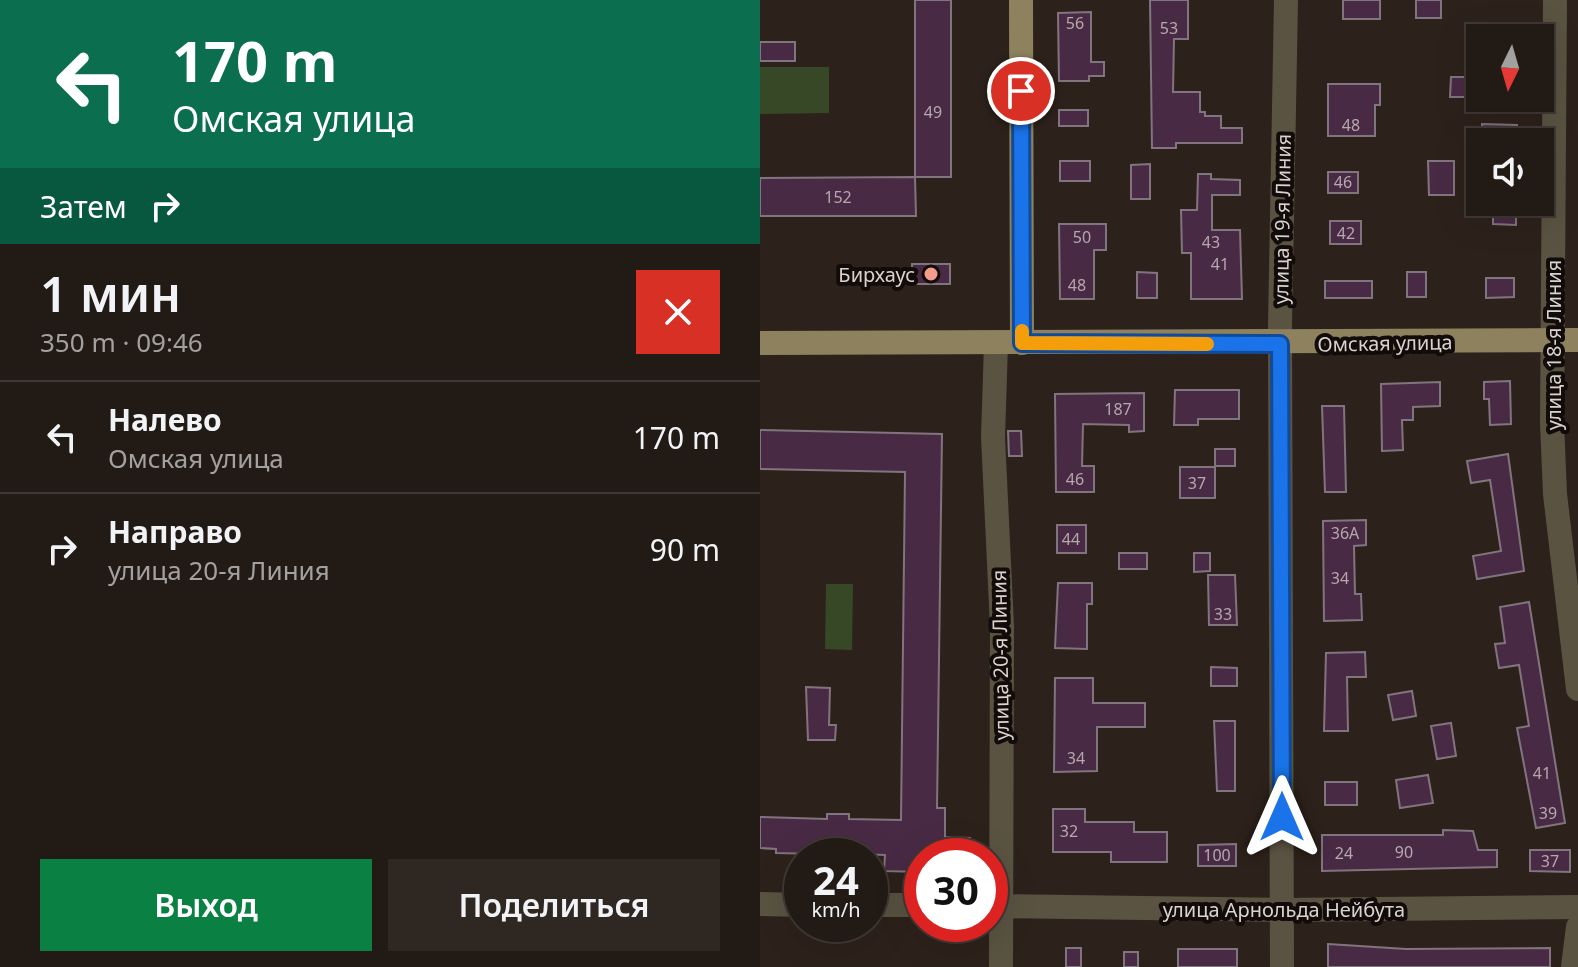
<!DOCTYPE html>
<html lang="ru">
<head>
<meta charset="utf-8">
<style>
	body { margin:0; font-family:"Noto Sans",sans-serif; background:#2e2722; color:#f1f3f6; height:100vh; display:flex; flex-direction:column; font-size:30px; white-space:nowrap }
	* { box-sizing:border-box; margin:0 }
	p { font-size:26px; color:#a2a1a0 }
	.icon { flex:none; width:44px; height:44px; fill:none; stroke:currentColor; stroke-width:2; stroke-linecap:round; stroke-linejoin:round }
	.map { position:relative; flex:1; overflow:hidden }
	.drawer { display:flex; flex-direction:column; background:#221a14; width:760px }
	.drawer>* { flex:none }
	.guide { background:#0b6e4f; color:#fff; overflow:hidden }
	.needle { width:52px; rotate:185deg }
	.fabs { position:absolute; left:706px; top:24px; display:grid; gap:16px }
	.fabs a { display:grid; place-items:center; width:88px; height:88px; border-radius:0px; background:#221a14; box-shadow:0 8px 32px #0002,0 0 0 2px #3f3834; font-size:40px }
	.speed { position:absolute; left:24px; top:838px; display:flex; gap:16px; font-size:40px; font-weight:700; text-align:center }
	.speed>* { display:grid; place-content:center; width:104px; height:104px; border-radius:50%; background:#221a14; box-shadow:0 8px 32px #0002,0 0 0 2px #3f3834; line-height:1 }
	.speed small { font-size:20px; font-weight:400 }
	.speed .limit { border:12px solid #d22; background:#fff; color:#111 }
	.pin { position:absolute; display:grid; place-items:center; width:68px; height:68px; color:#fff; margin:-34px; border:4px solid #fff; border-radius:50%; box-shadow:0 2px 8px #0007 }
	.me { position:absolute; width:88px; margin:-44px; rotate:0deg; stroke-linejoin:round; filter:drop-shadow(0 0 6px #0008) }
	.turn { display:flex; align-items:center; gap:28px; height:168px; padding:0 40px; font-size:36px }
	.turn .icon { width:104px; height:104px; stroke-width:2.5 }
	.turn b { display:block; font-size:56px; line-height:68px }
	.then { display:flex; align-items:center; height:76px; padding:0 40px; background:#0003; gap:16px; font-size:30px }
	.round { display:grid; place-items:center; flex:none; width:84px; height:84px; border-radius:0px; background:#2e2722 }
	.overview { display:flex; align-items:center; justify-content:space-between; height:136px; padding:0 40px }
	h1 { font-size:48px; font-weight:600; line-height:60px }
	.cta { display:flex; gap:16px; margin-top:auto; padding:16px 40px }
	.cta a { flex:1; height:92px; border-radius:0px; background:#0b8043; color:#fff; font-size:32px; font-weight:600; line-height:92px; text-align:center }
	.cta a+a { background:#2e2722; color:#f1f3f6 }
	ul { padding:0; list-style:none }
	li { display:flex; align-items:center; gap:24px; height:112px; padding:0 40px; border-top:2px solid #3f3834 }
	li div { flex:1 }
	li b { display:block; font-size:30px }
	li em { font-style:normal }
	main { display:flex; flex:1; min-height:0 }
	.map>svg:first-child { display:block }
	.green { fill:#374826 }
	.building { fill:#492a45; stroke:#80747e; stroke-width:2 }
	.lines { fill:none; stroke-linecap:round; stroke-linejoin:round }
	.minor { stroke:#5a5342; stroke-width:24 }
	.major { stroke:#8e825e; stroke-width:24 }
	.route-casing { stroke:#114b97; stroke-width:20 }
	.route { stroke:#1a73e8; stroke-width:14 }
	.slow { stroke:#f59e0b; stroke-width:14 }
	.poi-dot { fill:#f49d8d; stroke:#110c0a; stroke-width:3 }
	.labels { text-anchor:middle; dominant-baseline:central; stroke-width:8; stroke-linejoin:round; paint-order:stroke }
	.number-label { font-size:16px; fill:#b6a8ac }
	.street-label { font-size:20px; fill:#dad2ce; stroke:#110c0a }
	.poi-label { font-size:20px; fill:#dad2ce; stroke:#110c0a; text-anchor:end }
</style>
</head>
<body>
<main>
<section class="drawer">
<div class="guide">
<div class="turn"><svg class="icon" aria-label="left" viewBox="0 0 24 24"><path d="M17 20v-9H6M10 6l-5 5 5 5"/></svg><div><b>170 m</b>Омская улица</div></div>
<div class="then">Затем<svg class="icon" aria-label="right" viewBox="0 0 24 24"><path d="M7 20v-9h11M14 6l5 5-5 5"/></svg></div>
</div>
<div class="overview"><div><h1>1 мин</h1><p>350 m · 09:46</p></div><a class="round" style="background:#d93025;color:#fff"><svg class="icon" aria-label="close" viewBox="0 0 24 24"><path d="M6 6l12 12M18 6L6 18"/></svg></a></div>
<ul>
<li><svg class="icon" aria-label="left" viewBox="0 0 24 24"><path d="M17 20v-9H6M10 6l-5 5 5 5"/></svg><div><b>Налево</b><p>Омская улица</p></div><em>170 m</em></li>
<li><svg class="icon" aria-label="right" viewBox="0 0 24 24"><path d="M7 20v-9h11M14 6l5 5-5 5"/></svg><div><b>Направо</b><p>улица 20-я Линия</p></div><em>90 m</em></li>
</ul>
<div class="cta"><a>Выход</a><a>Поделиться</a></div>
</section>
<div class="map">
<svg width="818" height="967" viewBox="0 0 818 967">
	<rect width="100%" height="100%" fill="#2d221b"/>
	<g class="green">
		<polygon points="0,67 69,67 69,113 0,114"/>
		<polygon points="66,584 93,584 92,650 65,649"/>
	</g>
	<g class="building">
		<rect x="155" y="0" width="36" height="177"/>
		<polygon points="390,0 428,0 428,39 414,39 413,92 440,92 440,112 445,112 445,116 461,116 461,128 482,128 482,143 416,143 416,148 392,148"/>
		<rect x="583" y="0" width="37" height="19"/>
		<rect x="656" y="0" width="25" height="18"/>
		<polygon points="331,12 331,62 344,62 344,76 329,76 329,81 299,81 298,13"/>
		<rect x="0" y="42" width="35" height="19"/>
		<polygon points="691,77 719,77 719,97 690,97"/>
		<polygon points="568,84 620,84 620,105 615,105 615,136 568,136"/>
		<rect x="299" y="110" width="29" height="16"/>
		<polygon points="722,124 757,125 757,142 722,142"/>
		<rect x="300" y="161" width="30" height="20"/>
		<polygon points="668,161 694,161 694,195 669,195"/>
		<polygon points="390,164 390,199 371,199 371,165"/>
		<rect x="568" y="172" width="30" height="21"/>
		<polygon points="438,174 451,174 451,179 480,180 480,195 452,195 452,230 480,230 482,299 431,299 431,253 422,253 421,210 437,210"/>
		<polygon points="155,177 156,216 0,216 0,178"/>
		<polygon points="733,202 756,202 756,225 733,224"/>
		<rect x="570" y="221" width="31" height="23"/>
		<polygon points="299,224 346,224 346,250 334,250 334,299 300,299"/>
		<rect x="152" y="264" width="38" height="20"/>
		<polygon points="377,272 397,273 397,298 377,298"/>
		<rect x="647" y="272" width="19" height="25"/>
		<polygon points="726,278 754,278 754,297 726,298"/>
		<rect x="565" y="281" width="47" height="17"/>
		<polygon points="750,381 751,424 730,425 729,399 724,399 724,382"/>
		<polygon points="680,382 680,406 653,407 653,420 642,420 643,450 622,451 621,384"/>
		<polygon points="415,390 479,390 479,419 438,419 438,425 414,425"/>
		<polygon points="384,393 384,431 369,432 369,425 323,424 322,466 334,466 334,492 296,492 295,394"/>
		<polygon points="562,406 584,406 586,492 565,492"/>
		<polygon points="0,430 182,434 177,808 185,808 185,837 210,838 210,856 162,856 162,872 124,871 125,855 95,854 95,849 60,848 60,854 16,853 16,849 0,848 0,817 67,819 67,814 89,814 89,819 141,820 145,472 0,469"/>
		<polygon points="248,431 261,431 262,456 249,456"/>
		<rect x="455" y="449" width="20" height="17"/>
		<polygon points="748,454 764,571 717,579 713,556 741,551 730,480 711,483 707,461"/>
		<rect x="420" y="467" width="35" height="31"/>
		<polygon points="606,520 606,545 594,546 595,594 601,594 602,620 564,621 563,521"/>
		<rect x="297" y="525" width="29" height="28"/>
		<rect x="359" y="553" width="28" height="16"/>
		<polygon points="434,553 450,553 450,571 434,572"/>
		<polygon points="448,575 475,575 477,625 449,625"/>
		<polygon points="298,583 332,583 332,604 327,604 327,649 295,648"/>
		<polygon points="769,602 805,823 776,828 757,728 769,726 759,665 739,668 735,644 745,643 740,607"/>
		<polygon points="605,652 606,677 587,677 588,731 564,731 566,653"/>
		<polygon points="451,667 477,668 477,686 451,686"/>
		<polygon points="295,678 333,678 333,703 385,703 385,727 337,727 337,771 294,772"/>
		<polygon points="46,687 70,688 69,725 76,725 75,740 48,740"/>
		<polygon points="652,691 656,716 633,720 628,695"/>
		<polygon points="454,721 475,721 475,791 457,791"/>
		<polygon points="691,723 696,756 677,759 671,726"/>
		<polygon points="668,775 673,803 640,808 636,780"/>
		<rect x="565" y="782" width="32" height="23"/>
		<polygon points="293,809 325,809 325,822 374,822 374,832 407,832 407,862 351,862 351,852 293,852"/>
		<polygon points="683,830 713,831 718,850 737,850 737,867 562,871 562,835 683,835"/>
		<polygon points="476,844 476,866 438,866 438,845"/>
		<polygon points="770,850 810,850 810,872 770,871"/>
		<polygon points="568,944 646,949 790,948 790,967 568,967"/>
		<rect x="306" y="948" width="15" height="19"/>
		<rect x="418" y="949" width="59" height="18"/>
		<rect x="364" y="952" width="14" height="15"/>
	</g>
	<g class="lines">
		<g class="minor">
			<polyline points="795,0 792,423 795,494 818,689"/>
			<polyline points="236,344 233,437 242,626 241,967"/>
			<polyline points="0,904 42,905"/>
			<polyline points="110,905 162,905"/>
			<polyline points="230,906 522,910 818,907"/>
			<polyline points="522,967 520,325 526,0"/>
			<polyline points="813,967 818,927"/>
		</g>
		<g class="major">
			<polyline points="261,0 262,343"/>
			<polyline points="0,343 818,340"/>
		</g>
	</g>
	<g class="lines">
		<g class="route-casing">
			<polyline id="route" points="261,91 262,343 520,344 522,817"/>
		</g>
		<use href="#route" class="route"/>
		<polyline class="slow" points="262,331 262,343 447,344"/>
	</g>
	<circle class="poi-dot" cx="171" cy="274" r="8"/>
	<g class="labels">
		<g class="number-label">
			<text x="315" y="23">56</text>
			<text x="409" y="28">53</text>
			<text x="173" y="112">49</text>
			<text x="591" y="125">48</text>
			<text x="583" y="182">46</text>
			<text x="78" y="197">152</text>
			<text x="586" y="233">42</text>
			<text x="322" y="237">50</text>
			<text x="451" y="242">43</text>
			<text x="460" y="264">41</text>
			<text x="317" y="285">48</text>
			<text x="358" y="409">187</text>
			<text x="315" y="479">46</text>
			<text x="437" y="483">37</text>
			<text x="585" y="533">36А</text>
			<text x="311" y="539">44</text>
			<text x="580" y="578">34</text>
			<text x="463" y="614">33</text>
			<text x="316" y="758">34</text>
			<text x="782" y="773">41</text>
			<text x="788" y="813">39</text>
			<text x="309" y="831">32</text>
			<text x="644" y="852">90</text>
			<text x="584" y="853">24</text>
			<text x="457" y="855">100</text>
			<text x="790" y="861">37</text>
		</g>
		<g class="street-label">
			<text transform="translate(522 219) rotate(-89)">улица 19-я Линия</text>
			<text transform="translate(625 343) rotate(-1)">Омская улица</text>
			<text transform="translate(793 345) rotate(-90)">улица 18-я Линия</text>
			<text transform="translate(240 655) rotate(-91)">улица 20-я Линия</text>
			<text x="524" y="909">улица Арнольда Нейбута</text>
		</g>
		<g class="poi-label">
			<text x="155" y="274">Бирхаус</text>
		</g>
	</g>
</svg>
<div class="fabs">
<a><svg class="needle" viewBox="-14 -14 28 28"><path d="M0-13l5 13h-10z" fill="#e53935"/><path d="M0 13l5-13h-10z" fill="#a2a1a0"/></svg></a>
<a><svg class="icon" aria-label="sound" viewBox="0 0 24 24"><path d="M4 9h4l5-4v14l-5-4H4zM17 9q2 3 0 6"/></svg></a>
</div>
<div class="speed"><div>24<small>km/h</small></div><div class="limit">30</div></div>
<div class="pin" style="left:261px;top:91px;background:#d93025"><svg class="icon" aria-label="arrive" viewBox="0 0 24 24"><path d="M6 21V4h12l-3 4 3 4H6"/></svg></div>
<svg class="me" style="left:522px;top:817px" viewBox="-20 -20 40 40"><path d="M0-17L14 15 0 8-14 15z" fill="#1a73e8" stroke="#fff" stroke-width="4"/></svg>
</div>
</main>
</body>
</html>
